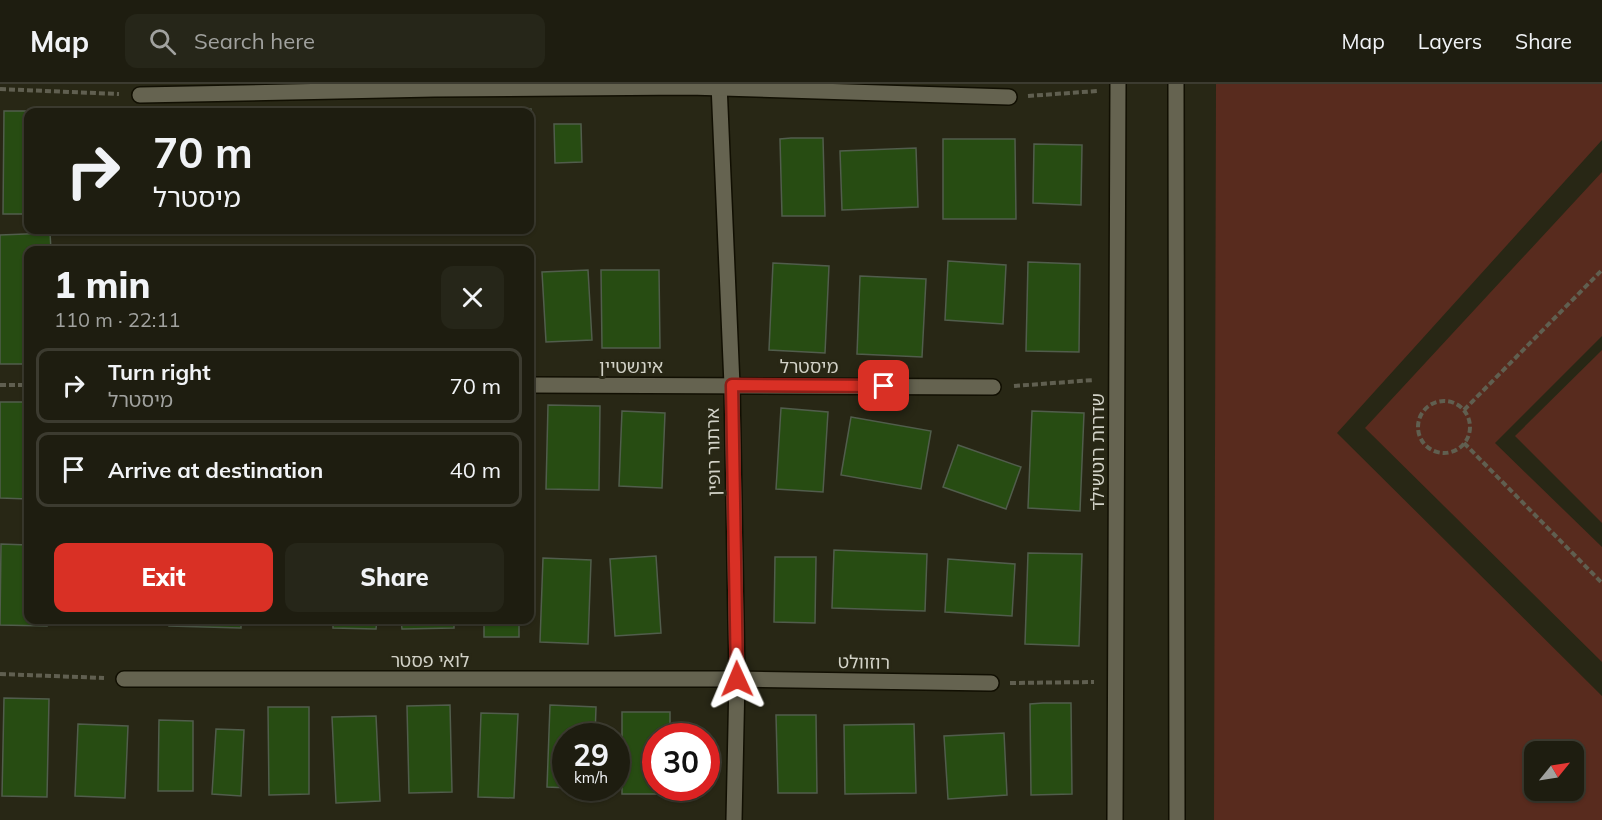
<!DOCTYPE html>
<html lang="en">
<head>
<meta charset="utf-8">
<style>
	body { margin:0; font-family:Mulish,"Noto Sans Hebrew",sans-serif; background:#262619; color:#f1f3f6; height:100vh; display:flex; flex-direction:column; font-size:22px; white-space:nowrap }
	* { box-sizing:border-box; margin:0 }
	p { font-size:20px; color:#a1a29f }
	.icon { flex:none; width:33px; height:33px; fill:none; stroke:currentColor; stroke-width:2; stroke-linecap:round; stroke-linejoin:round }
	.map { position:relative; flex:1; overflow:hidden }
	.drawer { position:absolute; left:24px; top:162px; width:510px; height:378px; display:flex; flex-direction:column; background:#1e1d10; border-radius:12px; box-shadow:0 2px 4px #0004,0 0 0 2px #3c3b30 }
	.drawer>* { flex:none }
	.guide { position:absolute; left:24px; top:24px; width:510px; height:126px; border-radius:12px; box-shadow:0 2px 4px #0004,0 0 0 2px #3c3b30; background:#1e1d10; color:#f1f3f6; overflow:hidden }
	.needle { width:39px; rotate:60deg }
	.buttons { position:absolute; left:1524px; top:657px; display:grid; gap:12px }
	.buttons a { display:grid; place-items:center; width:60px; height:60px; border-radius:12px; background:#1e1d10; box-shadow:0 2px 4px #0004,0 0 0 2px #3c3b30; font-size:30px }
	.speed { position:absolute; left:552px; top:639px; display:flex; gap:12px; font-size:30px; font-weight:700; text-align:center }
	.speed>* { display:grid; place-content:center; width:78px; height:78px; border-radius:50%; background:#1e1d10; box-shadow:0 2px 4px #0004,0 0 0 2px #3c3b30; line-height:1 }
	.speed small { font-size:15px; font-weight:400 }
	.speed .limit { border:9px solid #d22; background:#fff; color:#111 }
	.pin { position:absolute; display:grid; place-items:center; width:51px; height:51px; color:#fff; margin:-26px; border-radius:12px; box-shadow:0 3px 9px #0006 }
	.me { position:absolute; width:66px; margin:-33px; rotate:359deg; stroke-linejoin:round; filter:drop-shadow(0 0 4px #0008) }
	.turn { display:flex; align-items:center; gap:21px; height:126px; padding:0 30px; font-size:27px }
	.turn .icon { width:78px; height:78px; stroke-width:2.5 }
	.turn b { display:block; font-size:42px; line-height:51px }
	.round { display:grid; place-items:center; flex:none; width:63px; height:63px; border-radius:12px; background:#262619 }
	.head { display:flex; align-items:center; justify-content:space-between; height:102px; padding:0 30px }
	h1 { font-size:36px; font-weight:800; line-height:45px }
	.button { display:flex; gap:12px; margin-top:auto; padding:12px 30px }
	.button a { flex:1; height:69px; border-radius:12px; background:#d93025; color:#fff; font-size:24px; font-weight:800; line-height:69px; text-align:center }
	.button a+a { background:#262619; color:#f1f3f6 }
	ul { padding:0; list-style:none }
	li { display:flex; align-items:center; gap:18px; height:75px; margin:0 12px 9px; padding:0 18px; border:3px solid #3c3b30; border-radius:12px }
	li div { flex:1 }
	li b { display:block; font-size:22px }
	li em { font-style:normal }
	header { display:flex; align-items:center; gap:36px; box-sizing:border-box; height:84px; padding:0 30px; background:#1e1d10; border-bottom:2px solid #3c3b30 }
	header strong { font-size:28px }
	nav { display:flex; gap:33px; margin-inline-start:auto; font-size:21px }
	.search { width:420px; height:54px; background:#262619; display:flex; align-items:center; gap:15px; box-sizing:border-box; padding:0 21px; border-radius:12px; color:#a1a29f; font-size:22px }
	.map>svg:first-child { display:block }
	.green { fill:#582b1e; fill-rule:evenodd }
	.building { fill:#274c12; stroke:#515d4c; stroke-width:1.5 }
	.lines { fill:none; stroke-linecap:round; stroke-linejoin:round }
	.minor-casing { stroke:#110f02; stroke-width:18 }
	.path { stroke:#605f50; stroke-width:4; stroke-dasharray:6 3; stroke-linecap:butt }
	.minor { stroke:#656350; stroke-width:15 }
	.route-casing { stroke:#8d1f18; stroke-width:15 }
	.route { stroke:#d93025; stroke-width:10 }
	.labels { text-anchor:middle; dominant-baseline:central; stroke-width:6; stroke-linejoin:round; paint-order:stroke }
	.street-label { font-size:18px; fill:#d2d2c7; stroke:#282715 }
</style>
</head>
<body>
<header>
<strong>Map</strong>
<div class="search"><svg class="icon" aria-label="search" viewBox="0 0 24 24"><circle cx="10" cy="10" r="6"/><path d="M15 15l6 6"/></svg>Search here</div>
<nav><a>Map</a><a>Layers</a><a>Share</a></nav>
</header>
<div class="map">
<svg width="1602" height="736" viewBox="0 0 1602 736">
	<rect width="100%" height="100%" fill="#282715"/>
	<g class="green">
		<path d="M1216,0H1602V56L1337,349L1602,612V736H1214ZM1534,668H1574V706H1534Z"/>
		<polygon points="1602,88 1602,252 1495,359 1602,463 1602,578 1365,344"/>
		<polygon points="1602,266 1602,439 1515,352"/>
	</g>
	<g class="building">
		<polygon points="474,25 531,25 532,133 530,133 530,28 474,28"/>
		<polygon points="4,27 47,27 28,28 28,130 3,130"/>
		<polygon points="554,40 581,40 582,78 555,79"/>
		<polygon points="791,54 823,54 825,132 782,132 780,55"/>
		<polygon points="943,55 1015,55 1016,135 943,135"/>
		<polygon points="1034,60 1082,61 1081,121 1033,119"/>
		<polygon points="916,64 918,123 842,126 840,67"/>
		<polygon points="50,149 51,166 28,166 28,280 0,280 0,151"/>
		<polygon points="948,177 1006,181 1003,240 945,236"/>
		<polygon points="1028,178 1080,180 1079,268 1026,267"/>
		<polygon points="773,179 829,182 825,269 769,266"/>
		<polygon points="588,186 592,256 546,258 542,188"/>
		<polygon points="601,186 659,186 660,264 602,264"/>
		<polygon points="860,192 926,195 922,273 857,270"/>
		<polygon points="0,318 28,318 28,415 0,414"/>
		<polygon points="548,321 600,322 599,406 546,405"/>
		<polygon points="781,324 828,328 823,408 776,405"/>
		<polygon points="622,327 665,329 662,404 619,402"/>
		<polygon points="1032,327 1084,329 1080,427 1028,424"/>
		<polygon points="851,333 931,347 921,405 841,391"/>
		<polygon points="958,361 1021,383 1006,425 943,403"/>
		<polygon points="1,460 28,461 28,536 47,536 47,542 0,541"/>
		<polygon points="834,466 927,470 925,527 832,524"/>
		<polygon points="1028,469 1082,470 1079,562 1025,560"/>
		<polygon points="656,472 661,549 615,552 610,475"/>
		<polygon points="775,473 816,473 815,539 774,538"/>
		<polygon points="543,474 591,476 588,560 540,558"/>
		<polygon points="948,475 1015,480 1012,532 945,528"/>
		<polygon points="169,536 241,536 241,544 169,542"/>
		<polygon points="262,536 310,536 310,540 262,541"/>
		<polygon points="333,536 377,536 376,545 333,544"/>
		<polygon points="401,536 454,536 454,544 402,545"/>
		<rect x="484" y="536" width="35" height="17"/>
		<polygon points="4,614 49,615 47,713 2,712"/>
		<polygon points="1043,619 1071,619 1072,710 1031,711 1030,620"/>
		<polygon points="450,621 452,708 409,709 407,622"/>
		<polygon points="550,621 596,623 595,652 566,652 566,704 593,704 593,705 547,703"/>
		<polygon points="268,623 309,623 309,710 269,711"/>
		<polygon points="622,628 670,628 670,652 656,652 656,704 670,704 670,710 622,710"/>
		<polygon points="481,629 518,630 514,714 478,713"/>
		<polygon points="776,631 816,631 817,709 778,709"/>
		<polygon points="376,632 380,717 336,719 332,633"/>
		<polygon points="159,636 193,637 193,707 158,707"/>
		<polygon points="78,640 128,642 125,714 75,712"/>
		<polygon points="914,640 916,709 845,710 844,641"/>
		<polygon points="216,645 244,646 241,712 212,710"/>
		<polygon points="1004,649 1007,711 948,715 944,652"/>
	</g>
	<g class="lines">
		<g class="minor-casing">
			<g id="minor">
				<polyline points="719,0 732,301 737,595 734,736"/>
				<polyline points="1176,0 1177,736"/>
				<polyline points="140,11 434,5 689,3 1009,13"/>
				<polyline points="530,301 993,303"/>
				<polyline points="124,595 737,595 991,599"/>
				<polyline points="1115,736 1118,0"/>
			</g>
		</g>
		<g class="path">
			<polyline points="0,5 119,10"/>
			<polyline points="1028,12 1097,7"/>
			<polyline points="0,301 28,301"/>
			<polyline points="1014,302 1094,296"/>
			<circle cx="1444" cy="343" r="26"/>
			<polyline points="1464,326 1602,186"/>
			<polyline points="1464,359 1602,499"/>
			<polyline points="0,590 104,594"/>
			<polyline points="1010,599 1094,598"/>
		</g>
		<use href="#minor" class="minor"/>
	</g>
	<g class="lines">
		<g class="route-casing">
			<polyline id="route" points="737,595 732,301 884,302"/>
		</g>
		<use href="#route" class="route"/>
	</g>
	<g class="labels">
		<g class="street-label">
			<text x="631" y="282">אינשטיין</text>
			<text x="809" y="282">מיסטרל</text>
			<text transform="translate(713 368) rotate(-91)">ארתור רופין</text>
			<text transform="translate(1097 368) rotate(-90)">שדרות רוטשילד</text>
			<text x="430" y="576">לואי פסטר</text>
			<text transform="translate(864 578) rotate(1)">רוזוולט</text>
		</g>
	</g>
</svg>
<div class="buttons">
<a><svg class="needle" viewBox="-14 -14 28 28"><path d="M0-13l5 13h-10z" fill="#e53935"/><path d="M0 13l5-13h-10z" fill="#a1a29f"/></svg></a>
</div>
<div class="speed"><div>29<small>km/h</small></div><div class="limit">30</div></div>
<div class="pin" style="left:884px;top:302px;background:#d93025"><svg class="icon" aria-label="arrive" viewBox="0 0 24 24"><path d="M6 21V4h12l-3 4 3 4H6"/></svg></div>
<svg class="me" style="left:737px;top:595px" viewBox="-20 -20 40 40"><path d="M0-17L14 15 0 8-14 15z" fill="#d93025" stroke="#fff" stroke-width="4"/></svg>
<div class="guide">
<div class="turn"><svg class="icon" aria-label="right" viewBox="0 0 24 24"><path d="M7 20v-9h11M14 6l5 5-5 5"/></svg><div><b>70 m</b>מיסטרל</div></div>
</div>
<section class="drawer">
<div class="head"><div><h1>1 min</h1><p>110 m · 22:11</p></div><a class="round"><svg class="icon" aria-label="close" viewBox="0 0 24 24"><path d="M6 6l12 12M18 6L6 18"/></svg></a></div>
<ul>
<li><svg class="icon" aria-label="right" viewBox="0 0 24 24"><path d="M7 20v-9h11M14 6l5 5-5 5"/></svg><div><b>Turn right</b><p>מיסטרל</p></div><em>70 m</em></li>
<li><svg class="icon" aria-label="arrive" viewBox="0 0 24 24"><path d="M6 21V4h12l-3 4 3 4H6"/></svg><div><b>Arrive at destination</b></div><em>40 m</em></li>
</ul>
<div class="button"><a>Exit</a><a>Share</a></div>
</section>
</div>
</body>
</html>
